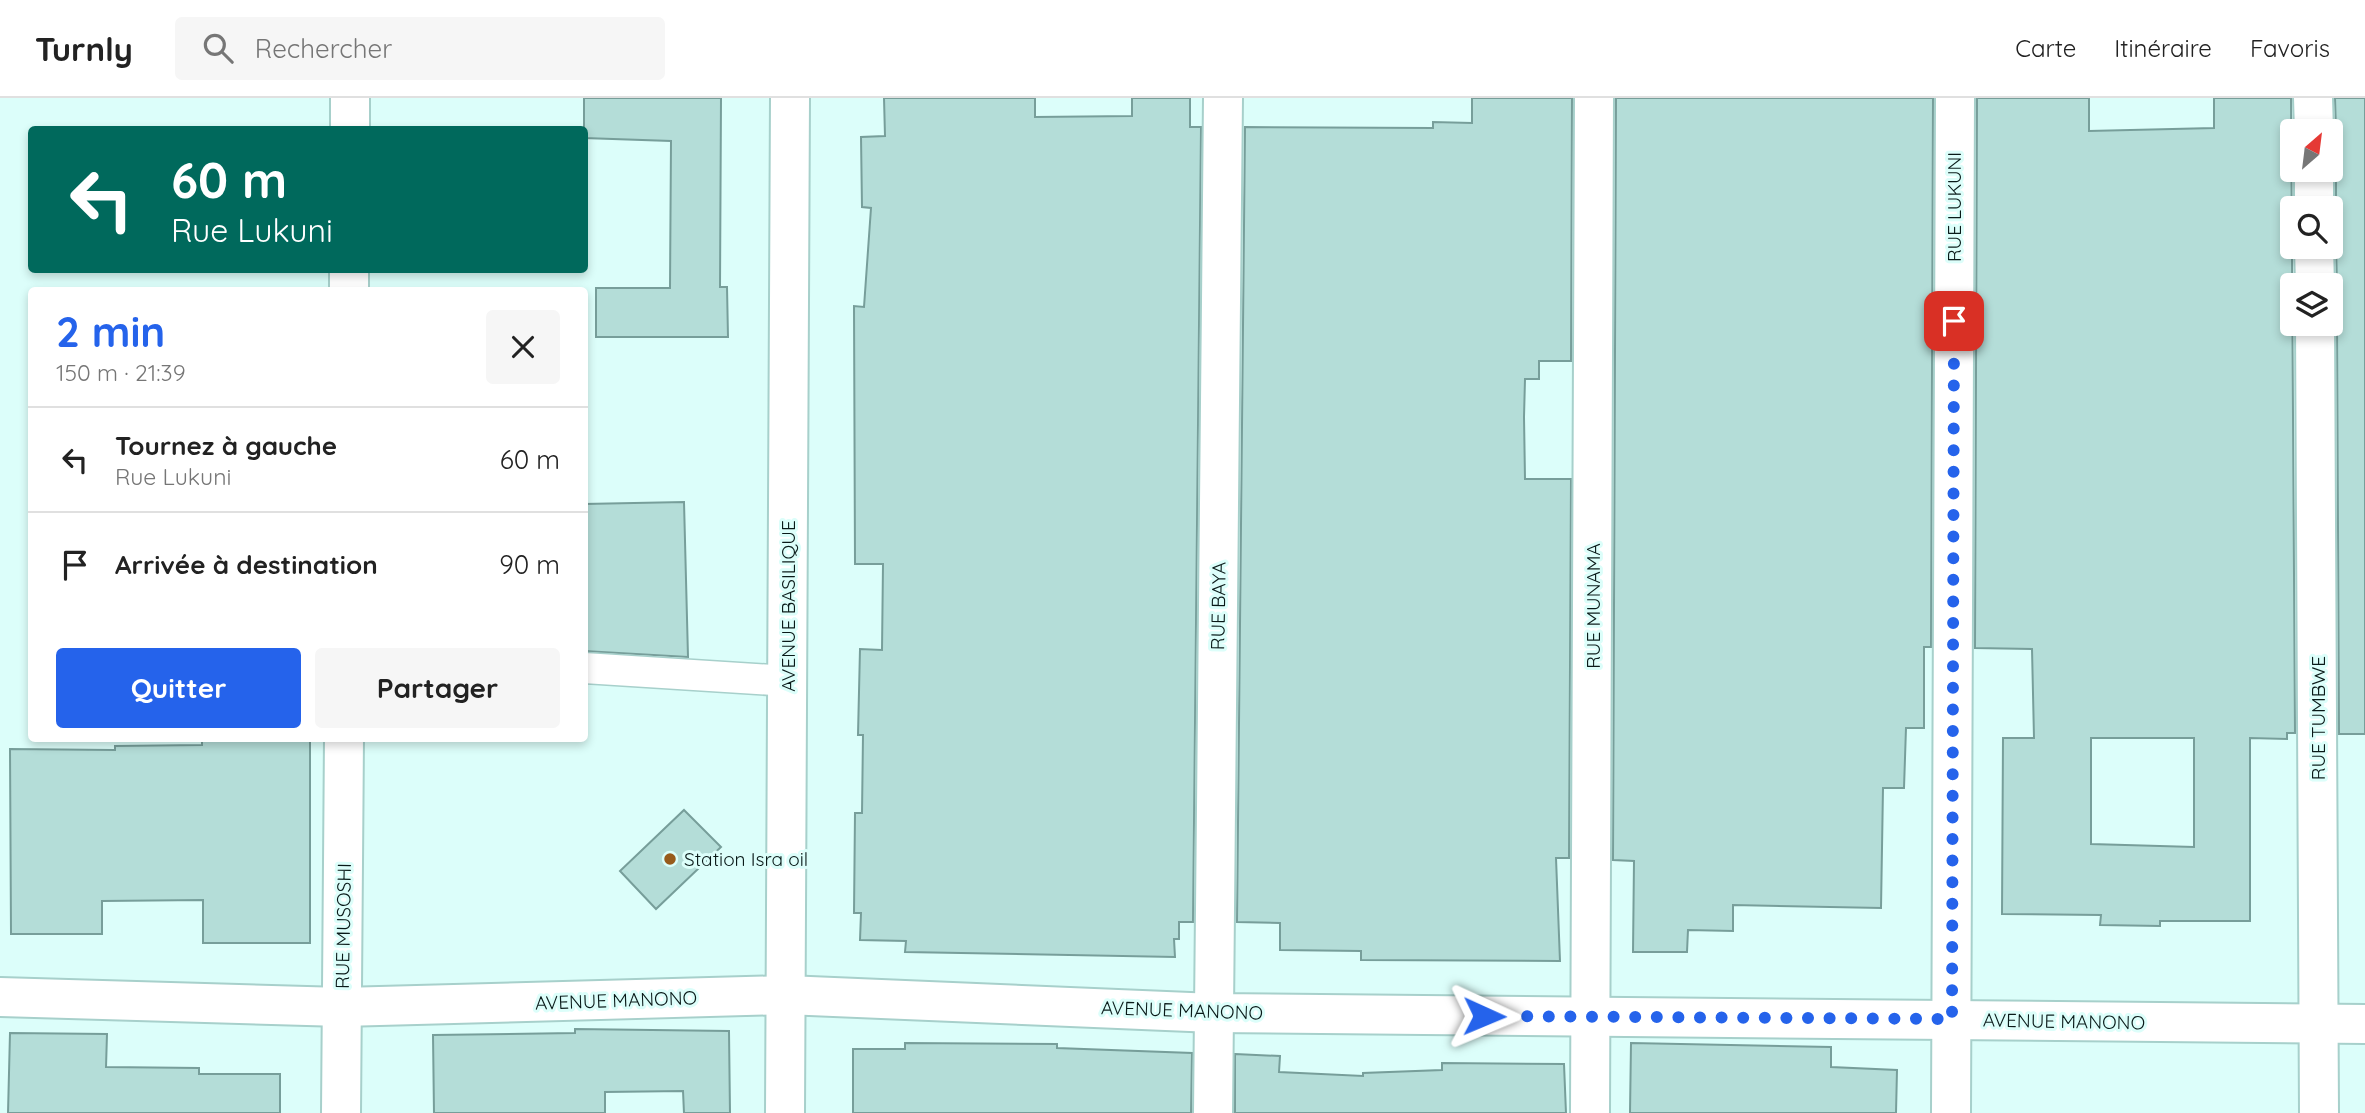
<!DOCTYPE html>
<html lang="fr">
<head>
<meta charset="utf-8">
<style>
	body { margin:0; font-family:Quicksand,sans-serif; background:#f6f6f6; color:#222; height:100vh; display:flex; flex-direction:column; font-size:26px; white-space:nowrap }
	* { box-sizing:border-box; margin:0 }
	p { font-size:23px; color:#767676 }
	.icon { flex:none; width:38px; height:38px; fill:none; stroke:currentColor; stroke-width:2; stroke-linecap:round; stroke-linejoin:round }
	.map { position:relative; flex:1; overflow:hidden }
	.side { position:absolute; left:28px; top:189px; width:560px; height:455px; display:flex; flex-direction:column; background:#fff; border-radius:7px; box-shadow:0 4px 10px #0003 }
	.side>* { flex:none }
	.guide { position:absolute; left:28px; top:28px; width:560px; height:147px; border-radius:7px; box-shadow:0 4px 10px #0003; background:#00695c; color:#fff; overflow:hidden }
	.needle { width:46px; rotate:28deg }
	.buttons { position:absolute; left:2280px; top:21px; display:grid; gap:14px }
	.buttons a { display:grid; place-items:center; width:63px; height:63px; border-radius:7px; background:#fff; box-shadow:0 4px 10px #0003; font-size:35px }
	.pin { position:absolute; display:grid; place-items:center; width:60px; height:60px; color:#fff; margin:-30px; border-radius:14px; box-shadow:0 4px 10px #0006 }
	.me { position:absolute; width:77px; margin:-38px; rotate:91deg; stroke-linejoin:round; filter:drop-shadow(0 0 5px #0008) }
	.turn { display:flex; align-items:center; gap:24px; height:147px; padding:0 28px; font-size:32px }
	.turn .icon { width:91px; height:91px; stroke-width:2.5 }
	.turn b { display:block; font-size:49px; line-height:60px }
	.round { display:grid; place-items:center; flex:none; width:74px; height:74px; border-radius:7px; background:#f6f6f6 }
	.headline { display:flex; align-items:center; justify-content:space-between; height:119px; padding:0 28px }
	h1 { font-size:42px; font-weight:700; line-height:52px; color:#2563eb }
	.primary-button { display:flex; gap:14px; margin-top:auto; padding:14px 28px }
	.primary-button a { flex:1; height:80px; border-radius:7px; background:#2563eb; color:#fff; font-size:28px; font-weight:700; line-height:80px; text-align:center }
	.primary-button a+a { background:#f6f6f6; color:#222 }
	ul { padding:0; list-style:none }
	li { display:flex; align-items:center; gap:21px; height:105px; padding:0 28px; border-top:2px solid #e0e0e0 }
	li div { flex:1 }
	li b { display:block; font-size:26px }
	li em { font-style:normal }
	header { display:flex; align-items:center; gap:42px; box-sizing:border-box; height:98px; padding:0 35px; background:#fff; border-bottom:2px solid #e0e0e0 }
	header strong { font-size:33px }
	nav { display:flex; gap:38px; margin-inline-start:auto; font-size:24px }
	.search { width:490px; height:63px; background:#f6f6f6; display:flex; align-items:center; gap:18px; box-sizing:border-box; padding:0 24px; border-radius:7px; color:#767676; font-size:26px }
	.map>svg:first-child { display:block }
	.building { fill:#b4ddd8; stroke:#779e9a; stroke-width:2; fill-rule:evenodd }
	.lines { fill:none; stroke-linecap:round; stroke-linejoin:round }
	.service-casing { stroke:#a7d0cb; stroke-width:33 }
	.minor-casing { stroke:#a7d0cb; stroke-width:42 }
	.tertiary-casing { stroke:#a7d0cb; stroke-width:42 }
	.service { stroke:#fff; stroke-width:30 }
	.minor { stroke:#fff; stroke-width:38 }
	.tertiary { stroke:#fff; stroke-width:38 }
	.route { stroke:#2563eb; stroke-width:12; stroke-dasharray:0 21.6 }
	.poi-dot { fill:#975b1c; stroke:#dcfefa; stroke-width:2.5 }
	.labels { text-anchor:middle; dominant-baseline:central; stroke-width:6; stroke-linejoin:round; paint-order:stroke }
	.street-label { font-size:19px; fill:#091918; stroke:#dcfefa }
	.poi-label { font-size:19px; fill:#091918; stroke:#dcfefa; text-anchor:start }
</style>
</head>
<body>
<header>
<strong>Turnly</strong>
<div class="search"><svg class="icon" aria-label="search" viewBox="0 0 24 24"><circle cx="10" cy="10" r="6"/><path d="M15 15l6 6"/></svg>Rechercher</div>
<nav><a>Carte</a><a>Itinéraire</a><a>Favoris</a></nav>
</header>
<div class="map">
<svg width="2365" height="1015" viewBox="0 0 2365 1015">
	<rect width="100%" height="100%" fill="#dcfefa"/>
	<g class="building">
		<polygon points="584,0 721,0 720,189 727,189 728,239 596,239 596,190 670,190 671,43 584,40"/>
		<polygon points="884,0 1035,0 1035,19 1132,18 1132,0 1190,0 1190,29 1201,29 1193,824 1179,824 1179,841 1174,841 1175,859 905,854 906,843 860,842 861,815 854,815 855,715 862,715 863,637 858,637 860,551 882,552 883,466 855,466 854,208 864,209 871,110 862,109 861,39 885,38"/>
		<polygon points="1472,0 1572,0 1571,263 1539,263 1539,281 1525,281 1524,319 1525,381 1571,381 1569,760 1556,760 1560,863 1361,862 1361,853 1280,852 1280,825 1237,824 1245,29 1433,30 1433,24 1472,25"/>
		<polygon points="1616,0 1933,0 1931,549 1924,549 1924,630 1906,630 1904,690 1883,690 1881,810 1733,807 1733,833 1688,832 1687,854 1633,854 1634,763 1613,762"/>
		<path d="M1977,0H2089V33L2214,30V0H2291L2295,635H2287V641L2250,640V823H2160V828L2100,827L2101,817L2002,816L2003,640H2034L2032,551L1975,550ZM2091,640H2194V749L2091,746Z"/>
		<polygon points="2335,0 2365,0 2365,636 2339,636 2337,226 2331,212 2331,201 2337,186 2336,148 2331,136 2336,110 2336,72 2331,59 2336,32"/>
		<polygon points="684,404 688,559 584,553 584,406"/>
		<polygon points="202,640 310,640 310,845 203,845 203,802 102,803 102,836 11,836 10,651 115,652 115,648 202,647"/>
		<polygon points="684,712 721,749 656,811 620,773"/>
		<polygon points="575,931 729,933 730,1015 684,1015 683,993 605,994 605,1015 434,1015 433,937 575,935"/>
		<polygon points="10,935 107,936 106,969 199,970 199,976 280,976 280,1015 8,1015"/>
		<polygon points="905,945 1057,946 1057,950 1192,955 1191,1015 853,1015 853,951 905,951"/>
		<polygon points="1631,945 1831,949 1831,969 1897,972 1896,1015 1630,1015"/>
		<polygon points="1235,956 1280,958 1279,974 1363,978 1363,975 1442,972 1442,965 1564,966 1566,1015 1235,1015"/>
	</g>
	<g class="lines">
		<g class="service-casing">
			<polyline id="service" points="584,570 788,583"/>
		</g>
		<g class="minor-casing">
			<g id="minor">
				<polyline points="2313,0 2314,33"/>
				<polyline points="350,32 350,0"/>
				<polyline points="2314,72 2314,110"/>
				<polyline points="2314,149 2315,187"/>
				<polyline points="349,192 349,172"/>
				<polyline points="2315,226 2319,1015"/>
				<polyline points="0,899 342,909 786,897 1214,915 2365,926"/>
				<polyline points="341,1015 344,640"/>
				<polyline points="1213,1015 1223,0"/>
				<polyline points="1590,1015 1594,0"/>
				<polyline points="1951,1015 1955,0"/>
			</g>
		</g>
		<g class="tertiary-casing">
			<polyline id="tertiary" points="785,1015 790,0"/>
		</g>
		<use href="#service" class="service"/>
		<use href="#minor" class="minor"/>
		<use href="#tertiary" class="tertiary"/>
	</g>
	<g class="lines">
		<polyline class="route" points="1484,918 1952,921 1954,223"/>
	</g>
	<circle class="poi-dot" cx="670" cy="761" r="7"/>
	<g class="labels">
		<g class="street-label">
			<text transform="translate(1954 109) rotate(-90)">RUE LUKUNI</text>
			<text transform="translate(788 508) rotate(-90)">AVENUE BASILIQUE</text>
			<text transform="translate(1218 508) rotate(-89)">RUE BAYA</text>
			<text transform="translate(1593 508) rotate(-90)">RUE MUNAMA</text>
			<text transform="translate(2318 620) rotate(-90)">RUE TUMBWE</text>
			<text transform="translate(343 828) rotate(-89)">RUE MUSOSHI</text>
			<text transform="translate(616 902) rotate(-2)">AVENUE MANONO</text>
			<text transform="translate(1182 912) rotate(2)">AVENUE MANONO</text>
			<text transform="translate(2064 923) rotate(1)">AVENUE MANONO</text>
		</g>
		<g class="poi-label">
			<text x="684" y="761">Station Isra oil</text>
		</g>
	</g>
</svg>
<div class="buttons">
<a><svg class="needle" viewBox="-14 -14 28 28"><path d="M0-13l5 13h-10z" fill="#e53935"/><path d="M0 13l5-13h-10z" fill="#767676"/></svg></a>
<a><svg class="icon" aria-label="search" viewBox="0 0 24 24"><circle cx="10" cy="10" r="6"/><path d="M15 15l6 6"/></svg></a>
<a><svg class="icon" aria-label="layers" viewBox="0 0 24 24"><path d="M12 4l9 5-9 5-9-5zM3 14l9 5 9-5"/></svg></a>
</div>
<div class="pin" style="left:1954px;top:223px;background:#d93025"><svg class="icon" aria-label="arrive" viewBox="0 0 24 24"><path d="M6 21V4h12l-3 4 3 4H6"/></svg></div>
<svg class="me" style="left:1484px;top:918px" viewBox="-20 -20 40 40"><path d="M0-17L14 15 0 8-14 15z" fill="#2563eb" stroke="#fff" stroke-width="4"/></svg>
<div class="guide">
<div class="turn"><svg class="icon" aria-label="left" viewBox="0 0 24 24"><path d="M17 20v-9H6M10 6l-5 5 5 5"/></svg><div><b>60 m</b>Rue Lukuni</div></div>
</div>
<section class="side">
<div class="headline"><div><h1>2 min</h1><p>150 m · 21:39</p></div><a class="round"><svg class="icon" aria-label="close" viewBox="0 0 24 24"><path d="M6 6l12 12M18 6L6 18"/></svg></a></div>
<ul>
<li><svg class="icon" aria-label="left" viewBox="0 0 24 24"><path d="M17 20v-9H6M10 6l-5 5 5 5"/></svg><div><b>Tournez à gauche</b><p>Rue Lukuni</p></div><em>60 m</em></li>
<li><svg class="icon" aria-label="arrive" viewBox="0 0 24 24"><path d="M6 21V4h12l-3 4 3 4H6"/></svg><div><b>Arrivée à destination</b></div><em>90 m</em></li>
</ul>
<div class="primary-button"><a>Quitter</a><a>Partager</a></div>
</section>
</div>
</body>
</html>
